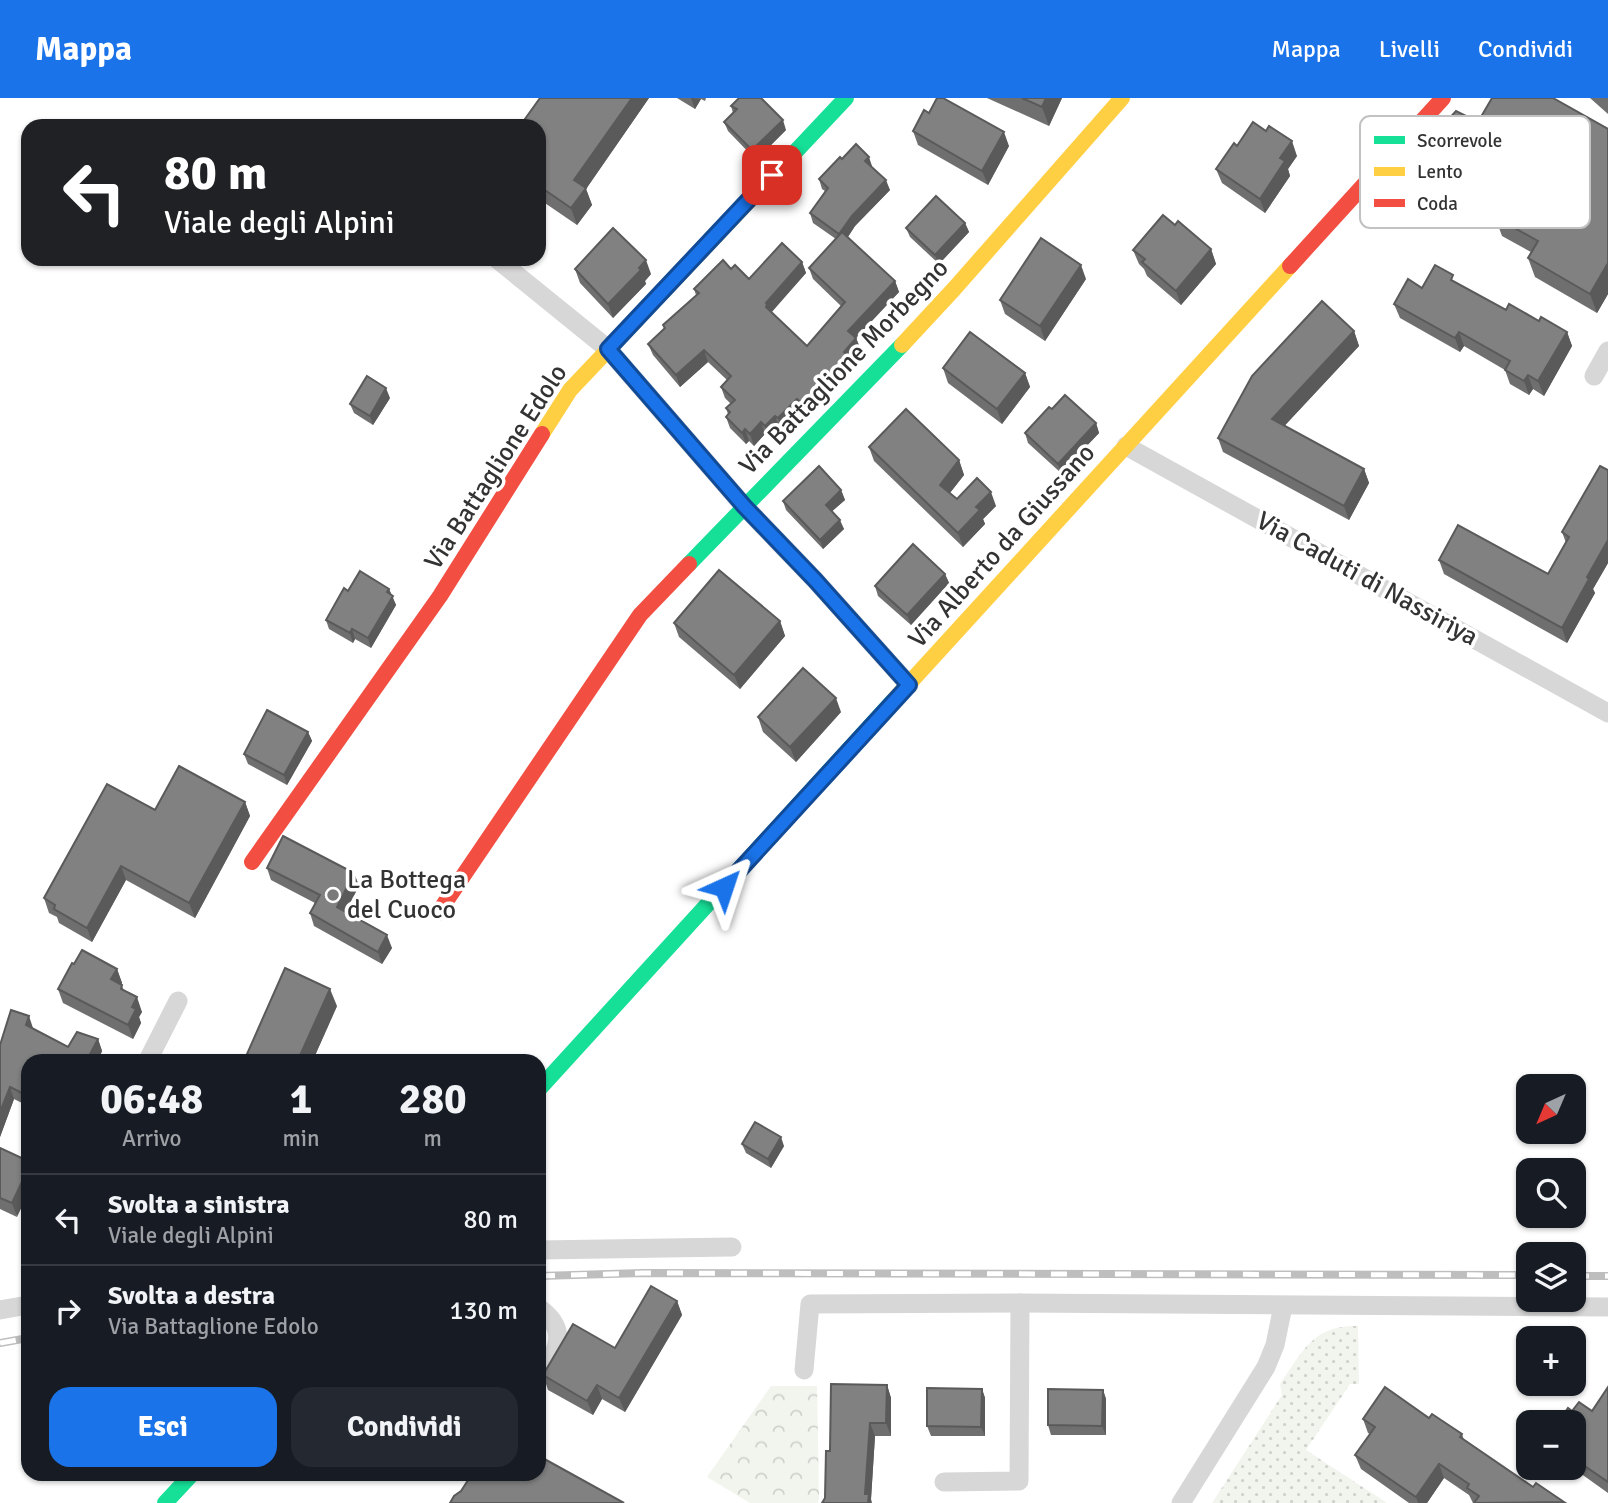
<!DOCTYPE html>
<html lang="it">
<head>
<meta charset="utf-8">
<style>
	body { margin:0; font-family:Signika,sans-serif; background:#242831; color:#f1f3f6; height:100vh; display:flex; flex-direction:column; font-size:26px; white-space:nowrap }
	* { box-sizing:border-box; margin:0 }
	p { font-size:23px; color:#9ea1a6 }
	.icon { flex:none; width:38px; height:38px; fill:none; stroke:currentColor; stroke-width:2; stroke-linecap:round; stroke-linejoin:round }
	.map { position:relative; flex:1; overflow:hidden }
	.side { position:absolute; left:21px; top:956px; width:525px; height:427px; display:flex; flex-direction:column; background:#171b24; border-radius:21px; box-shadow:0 2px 5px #0004 }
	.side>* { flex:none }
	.hud { position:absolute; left:21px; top:21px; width:525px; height:147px; border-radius:21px; box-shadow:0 2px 5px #0004; background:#202124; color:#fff; overflow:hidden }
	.needle { width:46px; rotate:224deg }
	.tools { position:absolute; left:1516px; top:976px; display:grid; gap:14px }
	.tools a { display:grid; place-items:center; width:70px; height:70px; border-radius:14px; background:#171b24; box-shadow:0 2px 5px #0004; font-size:35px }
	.pin { position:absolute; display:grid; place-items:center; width:60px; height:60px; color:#fff; margin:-30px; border-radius:14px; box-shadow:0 4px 10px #0006 }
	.me { position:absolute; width:77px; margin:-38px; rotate:42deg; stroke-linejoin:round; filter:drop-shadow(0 0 5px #0008) }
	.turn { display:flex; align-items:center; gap:24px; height:147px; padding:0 28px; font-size:32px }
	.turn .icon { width:91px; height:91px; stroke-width:2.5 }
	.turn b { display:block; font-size:49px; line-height:60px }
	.eta { display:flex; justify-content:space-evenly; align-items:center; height:119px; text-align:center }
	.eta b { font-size:42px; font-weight:700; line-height:49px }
	.cta { display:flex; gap:14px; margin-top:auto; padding:14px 28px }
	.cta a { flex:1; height:80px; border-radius:21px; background:#1a73e8; color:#fff; font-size:28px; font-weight:700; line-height:80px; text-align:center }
	.cta a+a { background:#242831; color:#f1f3f6 }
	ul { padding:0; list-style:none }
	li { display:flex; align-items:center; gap:21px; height:91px; padding:0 28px; border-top:2px solid #363941 }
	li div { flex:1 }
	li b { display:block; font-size:26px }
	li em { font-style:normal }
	header { display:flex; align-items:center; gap:42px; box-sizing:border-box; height:98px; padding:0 35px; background:#1a73e8; color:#fff }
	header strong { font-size:33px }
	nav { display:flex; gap:38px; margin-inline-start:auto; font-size:24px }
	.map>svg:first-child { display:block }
	.grass { fill:url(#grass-dots) }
	.park { fill:url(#park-crowns) }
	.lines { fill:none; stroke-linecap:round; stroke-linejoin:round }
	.street { stroke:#d7d7d7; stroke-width:19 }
	.fast { stroke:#16e098; stroke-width:16 }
	.slow { stroke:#ffcf43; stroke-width:16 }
	.jam { stroke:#f24e42; stroke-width:16 }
	.rail-casing { stroke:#bebebe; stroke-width:8 }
	.rail { stroke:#fff; stroke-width:5; stroke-dasharray:16; stroke-linecap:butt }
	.wall { fill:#6f6f6f }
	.shaded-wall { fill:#5a5a5a }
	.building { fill:#818181; stroke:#5a5a5a; stroke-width:2 }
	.route-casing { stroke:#114b97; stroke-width:18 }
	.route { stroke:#1a73e8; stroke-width:12 }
	.poi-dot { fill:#7a7a7a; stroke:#fff; stroke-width:2.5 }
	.labels { text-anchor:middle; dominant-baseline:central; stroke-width:7; stroke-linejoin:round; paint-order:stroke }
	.street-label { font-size:26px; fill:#333; stroke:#fff }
	.poi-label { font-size:26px; fill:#333; stroke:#fff; text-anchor:start }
	.key { fill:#fff; stroke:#c2c2c2; stroke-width:2 }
	.key-label { font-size:19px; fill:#333 }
</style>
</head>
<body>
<header>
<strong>Mappa</strong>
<nav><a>Mappa</a><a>Livelli</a><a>Condividi</a></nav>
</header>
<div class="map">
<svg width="1608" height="1405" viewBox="0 0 1608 1405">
	<defs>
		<pattern id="grass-dots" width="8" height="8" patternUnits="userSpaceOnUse" patternTransform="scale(1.75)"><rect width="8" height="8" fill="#f1f5ed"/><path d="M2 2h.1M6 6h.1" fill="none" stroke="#cfd2cc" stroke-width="1.8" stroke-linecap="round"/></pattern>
		<pattern id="park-crowns" width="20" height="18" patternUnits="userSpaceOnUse" patternTransform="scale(1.75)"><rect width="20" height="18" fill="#f1f5ed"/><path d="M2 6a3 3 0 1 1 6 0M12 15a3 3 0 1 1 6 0" fill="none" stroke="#cfd2cc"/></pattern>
	</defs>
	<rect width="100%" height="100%" fill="#fff"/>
	<path class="grass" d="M1358,1228L1359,1286H1350L1306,1352L1387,1405H1212L1282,1297L1280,1286C1303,1253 1313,1227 1358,1228Z"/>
	<polygon class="park" points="771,1288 817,1288 819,1402 817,1405 750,1405 707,1379"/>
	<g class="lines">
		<g class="street">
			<polyline points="497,161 608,251 744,408 815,482 909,587"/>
			<polyline points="1594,278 1608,253"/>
			<polyline points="1126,348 1608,615"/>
			<polyline points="148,962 178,903"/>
			<polyline points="539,1152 732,1149"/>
			<path d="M539,1210C571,1233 556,1254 539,1280"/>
			<polyline points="0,1212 28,1207"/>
			<polyline points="804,1272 810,1206 1020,1205 1608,1209"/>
			<polyline points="944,1384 1019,1383 1020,1205"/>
			<polyline points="1181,1405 1266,1269 1275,1247 1283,1208"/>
		</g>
		<g class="fast">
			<polyline points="781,69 846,0"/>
			<polyline points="689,466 902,247"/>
			<polyline points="539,991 894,602"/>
			<polyline points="165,1405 192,1376"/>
		</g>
		<g class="slow">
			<polyline points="902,247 954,191 1122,0"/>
			<polyline points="542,336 570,292 781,69"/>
			<polyline points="894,602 1290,168"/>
		</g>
		<g class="jam">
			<polyline points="1290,168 1443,0"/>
			<polyline points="252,764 440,498 542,336"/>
			<polyline points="438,815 640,517 689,466"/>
		</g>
		<g class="rail-casing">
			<g id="rail">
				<polyline points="539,1178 643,1175 1528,1177"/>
				<polyline points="1573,1178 1608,1178"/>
				<polyline points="0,1245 28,1240"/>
			</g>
		</g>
		<use href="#rail" class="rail"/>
	</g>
	<g class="wall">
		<polygon points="540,0 649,0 586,91 592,107 577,127 539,101"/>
		<polygon points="677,0 706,0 705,3 701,1 695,11"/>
		<polygon points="987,0 1062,0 1049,28"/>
		<polygon points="1590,0 1608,0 1608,16"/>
		<polygon points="731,8 786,32 756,62 728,33 724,24 733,15"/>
		<polygon points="929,15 1009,48 988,87 918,47 913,33"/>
		<polygon points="1478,24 1608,31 1608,196 1597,215 1535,179 1528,160 1531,154 1502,138 1498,127 1452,100 1446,82 1450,73 1446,71 1439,52 1443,45 1438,33"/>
		<polygon points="1237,48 1297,58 1288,71 1290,78 1265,115 1222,85 1216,71"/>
		<polygon points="842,61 872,68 872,69 890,92 855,128 848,139 895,183 899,194 856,240 861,252 850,263 852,269 808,319 801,313 782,332 779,329 769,340 765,336 754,348 749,343 746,346 730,330 726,319 728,316 726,310 731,306 725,300 721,289 727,282 708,264 680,289 653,257 648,246 664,231 663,227 696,197 694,191 731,171 749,181 802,164 806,175 771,214 807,248 841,208 813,181 809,170 836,141 813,125 810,115 825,93 822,91 819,81"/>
		<polygon points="965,125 969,134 939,166 910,139 906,130"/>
		<polygon points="1175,127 1211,151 1216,166 1181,207 1147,178 1144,171 1139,166 1133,152"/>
		<polygon points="575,171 651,176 645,183 646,186 613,220 580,185"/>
		<polygon points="1086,181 1045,243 1005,216 1000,202"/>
		<polygon points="1456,184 1506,212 1567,234 1572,248 1544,298 1533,291 1529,297 1510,286 1505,272 1464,248 1460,254 1400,220 1394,206 1422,190"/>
		<polygon points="1354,233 1359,248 1284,328 1364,371 1369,385 1349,422 1223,354 1218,340"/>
		<polygon points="943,270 1025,275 1030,289 1002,326 948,285"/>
		<polygon points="390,300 373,327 354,315 350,306"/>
		<polygon points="1052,311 1096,325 1099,335 1061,375 1028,345 1025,335"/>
		<polygon points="869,349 959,362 964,377 950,395 957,401 996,408 983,421 985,426 963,449 874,363"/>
		<polygon points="1608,372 1608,465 1593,491 1595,495 1567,545 1444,476 1439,462 1548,476 1566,445 1562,434"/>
		<polygon points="841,392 845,402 832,413 844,431 823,451 786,412 783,403"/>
		<polygon points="945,476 949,485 911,527 878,498 875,488"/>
		<polygon points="389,491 396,507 371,550 355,541 353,545 329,531 326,522 348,493"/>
		<polygon points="780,523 785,538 740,591 679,539 674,525"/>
		<polygon points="841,614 796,664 763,634 758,619"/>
		<polygon points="308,634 312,643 287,687 248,666 244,656"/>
		<polygon points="245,704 250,718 195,820 126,782 92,844 59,825 57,819 49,815 44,800 155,712"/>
		<polygon points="267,770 354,775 359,788 345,814 392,850 382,866 314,828 310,815 315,805 271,782"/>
		<polygon points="74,866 117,871 122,885 121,887 124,892 142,914 139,919 141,925 133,941 63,905 58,891"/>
		<polygon points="337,908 313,962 249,962 247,956"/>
		<polygon points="33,930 68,949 98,941 102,953 98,962 28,962 28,1008 14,1001 0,1039 0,947"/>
		<polygon points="742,1046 784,1048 771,1070 746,1055"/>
		<polygon points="0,1050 17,1119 0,1111"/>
		<polygon points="677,1203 682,1217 625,1314 602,1301 593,1317 548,1292 543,1277 615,1250"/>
		<polygon points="887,1287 891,1300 891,1338 875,1338 871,1401 825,1400 830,1353"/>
		<polygon points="1608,1289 1608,1395 1573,1370 1572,1313 1592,1313"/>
		<polygon points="982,1291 985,1300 985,1338 931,1338 927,1328"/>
		<polygon points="1103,1292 1106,1301 1106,1337 1051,1337 1048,1327"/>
		<polygon points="1429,1320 1462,1336 1464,1342 1533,1389 1564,1404 1473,1405 1469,1397 1444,1380 1427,1405 1409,1405 1361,1371 1355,1357 1370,1336 1368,1335 1363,1321"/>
	</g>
	<g class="shaded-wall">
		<polygon points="632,0 649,0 586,91 592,107 577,127 571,110 574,82"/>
		<polygon points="691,0 701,1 695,11"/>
		<polygon points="1046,0 1062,0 1049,28 1042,9"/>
		<polygon points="783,22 786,32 756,62 752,52"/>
		<polygon points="1004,34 1009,48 988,87 982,73"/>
		<polygon points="1292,43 1297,58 1288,71 1290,78 1265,115 1260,101 1280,60"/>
		<polygon points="869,59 872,68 869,72 865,63"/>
		<polygon points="886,82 890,92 855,128 843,146 839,136 852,118"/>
		<polygon points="965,125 969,134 939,166 935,157"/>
		<polygon points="1211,151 1216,166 1181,207 1176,193"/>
		<polygon points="646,162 651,176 645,183 646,186 613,220 608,206"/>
		<polygon points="802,164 806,175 771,215 766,209 766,205"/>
		<polygon points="1608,165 1608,196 1597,215 1590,196"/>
		<polygon points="1081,167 1086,181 1045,243 1040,228"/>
		<polygon points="895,183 899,194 852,244 848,233"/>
		<polygon points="1354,233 1359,248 1277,336 1272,321"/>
		<polygon points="1459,234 1464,248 1460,254 1455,240"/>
		<polygon points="1567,234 1572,248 1544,298 1538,283"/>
		<polygon points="856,240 861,252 850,263 852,269 808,319 804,308"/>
		<polygon points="704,252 708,264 680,289 676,277"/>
		<polygon points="1025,275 1030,289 1002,326 997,311"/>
		<polygon points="1528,277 1533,291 1529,297 1524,283"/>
		<polygon points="386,290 390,300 373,327 370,318"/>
		<polygon points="797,301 801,313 782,332 778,320"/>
		<polygon points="775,318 779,329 769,340 765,328"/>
		<polygon points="761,324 765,336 754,348 750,336"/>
		<polygon points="1096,325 1099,335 1061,375 1058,366"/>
		<polygon points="745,331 749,343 746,346 742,335"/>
		<polygon points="959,362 964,377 945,401 940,387"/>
		<polygon points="1364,371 1369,385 1349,422 1344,408"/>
		<polygon points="841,392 845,402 829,416 826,407"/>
		<polygon points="991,394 996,408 983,421 985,426 963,449 958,435 976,409"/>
		<polygon points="840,422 844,431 823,451 820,442"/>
		<polygon points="1608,442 1608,465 1593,491 1595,495 1567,545 1562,530 1587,479"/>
		<polygon points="945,476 949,485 911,527 907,517"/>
		<polygon points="389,491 396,507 371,550 368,540"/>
		<polygon points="780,523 785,538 740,591 734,577"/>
		<polygon points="352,531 355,541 353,545 350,535"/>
		<polygon points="836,600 841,614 796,664 790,649"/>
		<polygon points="308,634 312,643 287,687 284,677"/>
		<polygon points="245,704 250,718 195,820 189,805"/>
		<polygon points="121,768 126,782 92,844 87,830"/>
		<polygon points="354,775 359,788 341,822 337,809"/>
		<polygon points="387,837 392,850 382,866 378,854"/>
		<polygon points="117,871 122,885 117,896 111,881"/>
		<polygon points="330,891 337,908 313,962 298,962"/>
		<polygon points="137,899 142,914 139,919 141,925 133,941 128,927 132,909"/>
		<polygon points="29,918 33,930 30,940 26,927"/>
		<polygon points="98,941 102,953 98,962 87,962"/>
		<polygon points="10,989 14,1001 0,1039 0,1014"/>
		<polygon points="781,1039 784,1048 771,1070 768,1061"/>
		<polygon points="28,1071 28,1096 17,1119 12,1105"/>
		<polygon points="677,1203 682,1217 625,1314 619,1300"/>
		<polygon points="597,1287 602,1301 593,1317 587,1303"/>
		<polygon points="887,1287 891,1300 891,1338 886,1325"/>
		<polygon points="982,1291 985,1300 985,1338 981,1329"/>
		<polygon points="1103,1292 1106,1301 1106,1337 1102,1328"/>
		<polygon points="870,1325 875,1338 871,1401 872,1405 868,1405 865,1396"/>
		<polygon points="1439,1366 1444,1380 1427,1405 1418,1405 1416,1399"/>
	</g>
	<g class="building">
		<polygon points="540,0 632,0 574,82 586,90 571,110 539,88 539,28 520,28"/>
		<polygon points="739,0 761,0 783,22 752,52 724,24 737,11 731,8"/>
		<polygon points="937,0 943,0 1004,34 982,73 913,33 924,12 929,15"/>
		<polygon points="1022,0 1046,0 1042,9"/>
		<polygon points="1492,0 1553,0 1608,31 1608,165 1590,196 1528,160 1538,143 1495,119 1499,112 1446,82 1457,62 1439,52 1447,38 1438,33 1456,13 1478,24"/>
		<polygon points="1253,24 1266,33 1269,28 1292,43 1280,60 1285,63 1260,101 1216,71 1234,45 1237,48"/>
		<polygon points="856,46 869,59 865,63 886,82 852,118 839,136 810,115 828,90 819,81 840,59 842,61"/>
		<polygon points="936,98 965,125 935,157 906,130"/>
		<polygon points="1163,117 1175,127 1178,123 1211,151 1176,193 1142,164 1145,161 1133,152"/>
		<polygon points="613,130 646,162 639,170 641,172 608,206 575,171"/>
		<polygon points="842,134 895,183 848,233 856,240 844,254 848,257 804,308 797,301 778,320 775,318 765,328 761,324 750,336 745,331 742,335 726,319 730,314 726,310 735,302 721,289 731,278 704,252 676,277 648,246 665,230 663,227 699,195 694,191 723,162 731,171 735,167 749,181 782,145 802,164 766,205 767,207 766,209 807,248 845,204 809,170"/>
		<polygon points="1041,140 1081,167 1040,228 1000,202"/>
		<polygon points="1435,167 1453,177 1451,182 1506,212 1509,206 1539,223 1541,219 1567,234 1538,283 1528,277 1524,283 1505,272 1510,263 1459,234 1455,240 1394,206 1408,181 1422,190"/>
		<polygon points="1322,203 1354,233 1272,321 1364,371 1344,408 1218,340 1252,278"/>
		<polygon points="970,234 1025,275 997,311 943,270"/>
		<polygon points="367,278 386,290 370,318 350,306"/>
		<polygon points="1065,297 1096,325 1058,366 1025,335 1049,309 1052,311"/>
		<polygon points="906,311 959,362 940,387 957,401 977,380 991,394 976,409 980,412 958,435 869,349"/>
		<polygon points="819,368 841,392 826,407 840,422 820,442 783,403"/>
		<polygon points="1600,368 1608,372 1608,442 1587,479 1589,481 1562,530 1439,462 1458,427 1548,476 1569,439 1562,434"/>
		<polygon points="913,446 945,476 907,517 875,488"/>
		<polygon points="719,472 780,523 734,577 674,525"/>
		<polygon points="360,473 389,491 387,494 393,498 368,540 352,531 350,535 326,522 344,490 348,493"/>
		<polygon points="803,570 836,600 790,649 758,619"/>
		<polygon points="267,612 308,634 284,677 244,656"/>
		<polygon points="179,668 245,704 189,805 121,768 87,830 54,811 55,807 44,800 107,686 155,712"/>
		<polygon points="283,738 354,775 337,809 387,837 378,854 310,815 320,797 267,770"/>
		<polygon points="82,852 117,871 111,881 122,887 121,891 137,899 132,909 136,911 128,927 58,891 72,865 74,866"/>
		<polygon points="285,870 330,891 298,962 251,962 253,959 247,956"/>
		<polygon points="11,912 29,918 26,927 68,949 77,934 98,941 87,962 28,962 28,998 10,989 0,1014 0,947"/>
		<polygon points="755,1024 781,1039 768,1061 742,1046"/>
		<polygon points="0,1050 28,1063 28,1071 12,1105 0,1100"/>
		<polygon points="651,1188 677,1203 619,1300 597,1287 587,1303 543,1277 573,1226 615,1250"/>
		<polygon points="831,1286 887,1287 886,1325 870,1325 865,1396 869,1396 868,1405 822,1405 825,1400 826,1353 830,1353"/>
		<polygon points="1385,1289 1429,1320 1432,1316 1462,1336 1460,1339 1533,1389 1536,1385 1564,1404 1474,1405 1479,1398 1467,1390 1469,1386 1439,1366 1416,1399 1355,1357 1375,1329 1363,1321"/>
		<polygon points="1608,1289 1608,1384 1573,1360 1573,1325 1558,1325 1568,1310 1572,1313 1579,1304 1592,1313"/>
		<polygon points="927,1290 982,1291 981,1329 927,1328"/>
		<polygon points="1048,1291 1103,1292 1102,1328 1048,1327"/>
		<polygon points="539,1358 624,1405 450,1405 454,1398 461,1393 472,1376 539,1376"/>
	</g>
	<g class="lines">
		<g class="route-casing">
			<polyline id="route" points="724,789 909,587 815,482 744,408 608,251 772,77"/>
		</g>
		<use href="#route" class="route"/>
	</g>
	<circle class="poi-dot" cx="333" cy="797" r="7"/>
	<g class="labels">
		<g class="street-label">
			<text transform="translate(844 269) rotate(-46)">Via Battaglione Morbegno</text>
			<text transform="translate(496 369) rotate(-57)">Via Battaglione Edolo</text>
			<text transform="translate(1002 448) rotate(-48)">Via Alberto da Giussano</text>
			<text transform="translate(1367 481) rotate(29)">Via Caduti di Nassiriya</text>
		</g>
		<g class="poi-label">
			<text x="347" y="782">La Bottega<tspan x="347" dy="30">del Cuoco</tspan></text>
		</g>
	</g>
	<rect x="1360" y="18" width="230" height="112" rx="10" class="key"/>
	<rect x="1374" y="38" width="31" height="8" fill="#16e098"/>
	<rect x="1374" y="69" width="31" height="9" fill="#ffcf43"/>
	<rect x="1374" y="101" width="31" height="8" fill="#f24e42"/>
	<g class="key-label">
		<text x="1417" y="49">Scorrevole</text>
		<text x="1417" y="80">Lento</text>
		<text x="1417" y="112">Coda</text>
	</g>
</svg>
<div class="tools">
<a><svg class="needle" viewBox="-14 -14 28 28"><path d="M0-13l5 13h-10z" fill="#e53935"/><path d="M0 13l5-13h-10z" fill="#9ea1a6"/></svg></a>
<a><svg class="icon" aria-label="search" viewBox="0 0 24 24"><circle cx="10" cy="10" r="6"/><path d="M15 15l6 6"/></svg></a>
<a><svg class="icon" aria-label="layers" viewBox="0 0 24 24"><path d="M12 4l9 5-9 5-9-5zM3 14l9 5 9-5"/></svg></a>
<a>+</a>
<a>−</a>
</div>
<div class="pin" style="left:772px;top:77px;background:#d93025"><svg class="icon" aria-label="arrive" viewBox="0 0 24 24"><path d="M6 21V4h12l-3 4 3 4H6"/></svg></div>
<svg class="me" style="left:724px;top:789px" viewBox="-20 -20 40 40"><path d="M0-17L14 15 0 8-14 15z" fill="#1a73e8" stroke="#fff" stroke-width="4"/></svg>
<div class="hud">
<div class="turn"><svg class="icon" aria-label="left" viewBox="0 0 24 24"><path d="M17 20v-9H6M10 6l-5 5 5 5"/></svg><div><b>80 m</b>Viale degli Alpini</div></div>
</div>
<section class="side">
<div class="eta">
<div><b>06:48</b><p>Arrivo</p></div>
<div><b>1</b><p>min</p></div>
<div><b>280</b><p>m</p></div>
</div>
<ul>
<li><svg class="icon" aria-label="left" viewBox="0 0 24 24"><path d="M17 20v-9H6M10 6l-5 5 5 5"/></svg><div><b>Svolta a sinistra</b><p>Viale degli Alpini</p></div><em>80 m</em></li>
<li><svg class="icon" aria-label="right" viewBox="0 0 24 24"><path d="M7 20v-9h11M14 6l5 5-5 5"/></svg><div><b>Svolta a destra</b><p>Via Battaglione Edolo</p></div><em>130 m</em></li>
</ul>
<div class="cta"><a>Esci</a><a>Condividi</a></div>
</section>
</div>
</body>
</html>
